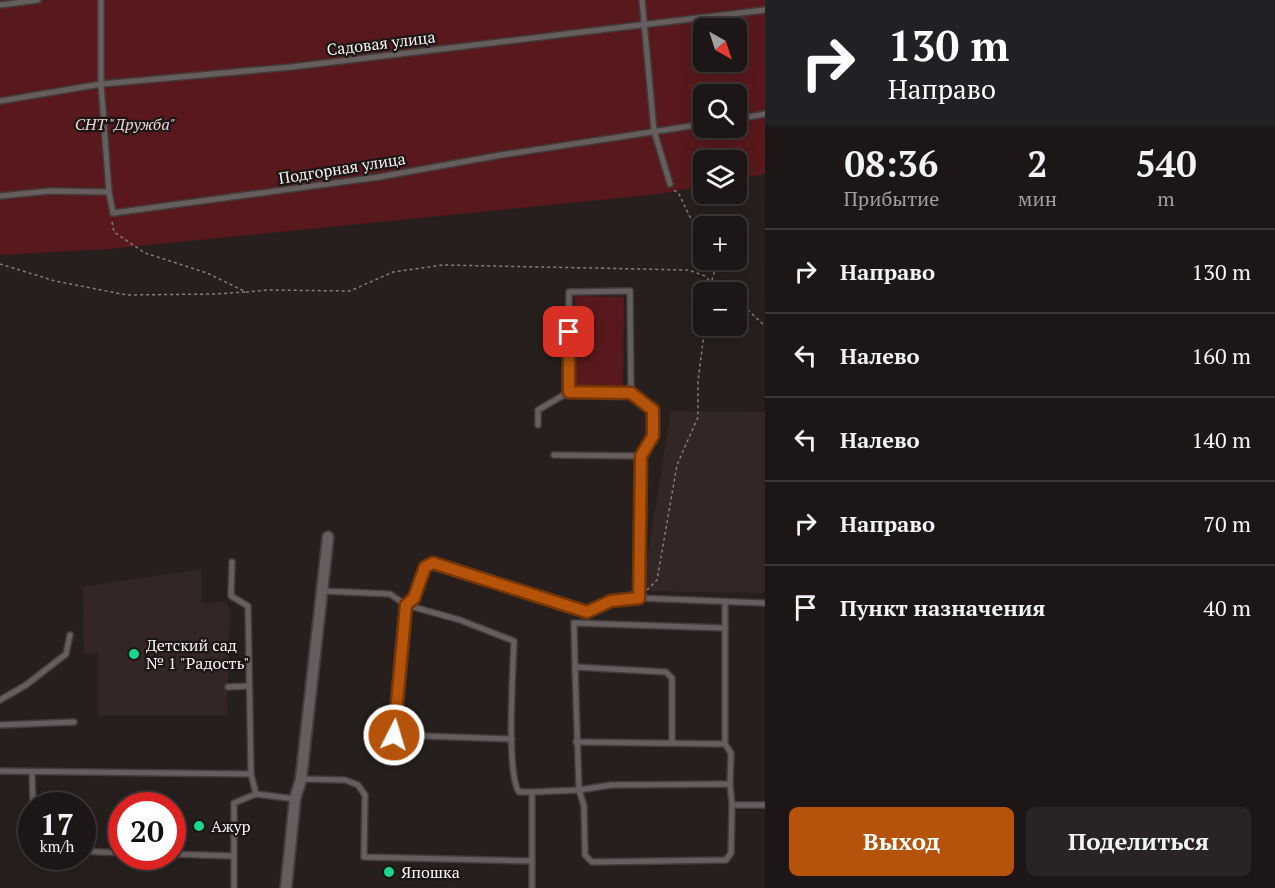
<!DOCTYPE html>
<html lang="ru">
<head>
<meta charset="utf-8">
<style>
	body { margin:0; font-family:"PT Serif",serif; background:#292423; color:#f1f3f6; height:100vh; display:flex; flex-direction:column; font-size:22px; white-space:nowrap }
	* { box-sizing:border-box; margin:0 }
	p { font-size:20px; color:#a09fa1 }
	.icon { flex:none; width:33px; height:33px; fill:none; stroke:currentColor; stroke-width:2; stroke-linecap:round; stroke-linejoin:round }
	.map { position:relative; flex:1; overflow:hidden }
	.drawer { display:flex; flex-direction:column; background:#1c1716; width:510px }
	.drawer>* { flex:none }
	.banner { background:#202124; color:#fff; overflow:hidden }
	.needle { width:39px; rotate:141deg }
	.controls { position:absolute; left:693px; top:18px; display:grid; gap:12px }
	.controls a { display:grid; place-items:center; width:54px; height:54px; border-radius:9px; background:#1c1716; box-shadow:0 3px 15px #0003,0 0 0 2px #3a3635; font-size:30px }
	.speed { position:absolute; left:18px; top:792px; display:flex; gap:12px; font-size:30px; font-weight:700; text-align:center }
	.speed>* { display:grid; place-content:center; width:78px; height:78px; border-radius:50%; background:#1c1716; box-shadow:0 3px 15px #0003,0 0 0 2px #3a3635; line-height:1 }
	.speed small { font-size:15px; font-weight:400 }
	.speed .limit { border:9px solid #d22; background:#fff; color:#111 }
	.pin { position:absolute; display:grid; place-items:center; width:51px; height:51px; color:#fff; margin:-26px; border-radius:12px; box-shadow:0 3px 9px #0006 }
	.me { position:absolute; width:66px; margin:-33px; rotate:5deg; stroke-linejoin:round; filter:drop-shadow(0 0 4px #0008) }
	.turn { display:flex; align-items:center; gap:21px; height:126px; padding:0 24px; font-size:27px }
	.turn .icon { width:78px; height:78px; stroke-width:2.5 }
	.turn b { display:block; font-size:42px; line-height:51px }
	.eta { display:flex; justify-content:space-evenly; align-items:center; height:102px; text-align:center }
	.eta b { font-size:36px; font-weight:700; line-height:42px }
	.action { display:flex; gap:12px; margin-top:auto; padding:12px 24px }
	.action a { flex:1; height:69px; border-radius:9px; background:#b45309; color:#fff; font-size:24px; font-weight:700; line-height:69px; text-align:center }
	.action a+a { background:#292423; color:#f1f3f6 }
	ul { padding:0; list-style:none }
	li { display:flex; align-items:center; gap:18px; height:84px; padding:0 24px; border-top:2px solid #3a3635 }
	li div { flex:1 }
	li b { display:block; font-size:22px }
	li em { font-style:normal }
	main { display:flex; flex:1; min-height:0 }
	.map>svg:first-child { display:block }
	.built { fill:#342626 }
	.green { fill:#59191c; fill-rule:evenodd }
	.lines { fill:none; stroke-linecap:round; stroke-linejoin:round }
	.service-casing { stroke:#423d3c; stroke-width:8 }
	.minor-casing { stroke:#423d3c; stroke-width:14 }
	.path { stroke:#847e7d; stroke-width:1.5; stroke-dasharray:3 3; stroke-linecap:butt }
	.service { stroke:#665e5e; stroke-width:5 }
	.minor { stroke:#665e5e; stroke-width:10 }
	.route-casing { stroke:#753606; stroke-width:15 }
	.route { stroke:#b45309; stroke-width:10 }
	.poi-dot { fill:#17d989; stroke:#1c1515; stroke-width:2 }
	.labels { text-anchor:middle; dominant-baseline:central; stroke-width:4.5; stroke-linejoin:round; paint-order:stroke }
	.street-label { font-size:16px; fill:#f9f4f3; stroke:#1c1515 }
	.park-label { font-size:16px; font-style:italic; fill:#edd2d1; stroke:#1c1515 }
	.poi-label { font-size:16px; fill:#f9f4f3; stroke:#1c1515; text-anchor:start }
</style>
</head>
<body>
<main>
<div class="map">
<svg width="765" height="888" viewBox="0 0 765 888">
	<rect width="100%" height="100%" fill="#261f1e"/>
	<g class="built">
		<polygon points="671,411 765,412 765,593 642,591"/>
		<polygon points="201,569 201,603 225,602 230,610 227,715 98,715 98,653 84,654 83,587"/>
	</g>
	<g class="green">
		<path d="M0,0H765V174L737,179L736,160H704L703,186L660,194L108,249L0,255ZM704,28H736V62H704ZM704,94H736V128H704Z"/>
		<polygon points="575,296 624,297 623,389 574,389"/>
	</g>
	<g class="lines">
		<g class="service-casing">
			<g id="service">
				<polyline points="101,0 101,84 109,192"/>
				<polyline points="642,0 654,131 670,184"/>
				<polyline points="0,5 38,0"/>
				<polyline points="0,101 101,84 291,67 765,10"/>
				<polyline points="736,119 765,114"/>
				<polyline points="0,196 50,191 109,192 113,213 379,177 501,155 704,124"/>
				<polyline points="631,393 630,291 569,292 569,392 631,393 653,410 653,436 641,456 639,598 765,603"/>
				<polyline points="538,425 538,410 569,392"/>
				<polyline points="554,455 641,456"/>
				<polyline points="232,562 231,596 248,606 251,774 256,794"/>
				<polyline points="323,591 390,594 406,605 414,598 425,567 433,563 587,612 611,601 639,598"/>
				<polyline points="725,628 725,602"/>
				<polyline points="575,667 574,623 725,628 725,744"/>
				<polyline points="228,687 249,686"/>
				<polyline points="0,700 26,685 66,654 70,635"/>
				<polyline points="0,725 74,722"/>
				<path d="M512,739L395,735L406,605L460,620L514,641C513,669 506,773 519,792H532"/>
				<polyline points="576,742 725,744 731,753 730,784"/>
				<polyline points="672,742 672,678 666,672 575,667 579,790 611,785 730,784 732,805 765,805"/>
				<polyline points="0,771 251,774"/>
				<polyline points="32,773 33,806"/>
				<polyline points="301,779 345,780 358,785 365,795 364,857 532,861"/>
				<polyline points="82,851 122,853"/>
				<polyline points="172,854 233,856"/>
				<polyline points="234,888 234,803 256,794 295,799"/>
				<polyline points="532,888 532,792 579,790 584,806 585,855 592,862 726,860 731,853 732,805"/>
			</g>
		</g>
		<g class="minor-casing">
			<polyline id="minor" points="286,888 295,799 301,779 328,537"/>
		</g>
		<g class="path">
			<polyline points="674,190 679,194 704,246"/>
			<polyline points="112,222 114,232 145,253 207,273 246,292 268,290 350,291 393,272 443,265 688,270 705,276 720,292"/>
			<polyline points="0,264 55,281 127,295 215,294 245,292"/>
			<polyline points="709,292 715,269 710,260"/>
			<polyline points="736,306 749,311 765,326"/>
			<polyline points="647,590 657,580 677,465 698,417 698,381 705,326"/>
		</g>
		<use href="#service" class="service"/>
		<use href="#minor" class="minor"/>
	</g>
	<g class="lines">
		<g class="route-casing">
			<polyline id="route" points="394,735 406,605 414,598 425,567 433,563 587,612 611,601 639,598 641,456 653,436 653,410 631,393 569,392 569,332"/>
		</g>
		<use href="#route" class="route"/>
	</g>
	<g class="poi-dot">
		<circle cx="134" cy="654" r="6"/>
		<circle cx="199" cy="826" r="6"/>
		<circle cx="389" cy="872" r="6"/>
	</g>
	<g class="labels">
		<g class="street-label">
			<text transform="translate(381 43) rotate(-7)">Садовая улица</text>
			<text transform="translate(342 168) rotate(-9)">Подгорная улица</text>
		</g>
		<g class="park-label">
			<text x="125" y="124">СНТ "Дружба"</text>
		</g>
		<g class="poi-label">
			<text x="146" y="645">Детский сад<tspan x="146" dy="18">№ 1 "Радость"</tspan></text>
			<text x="211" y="826">Ажур</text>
			<text x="401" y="872">Япошка</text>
		</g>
	</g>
</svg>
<div class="controls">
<a><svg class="needle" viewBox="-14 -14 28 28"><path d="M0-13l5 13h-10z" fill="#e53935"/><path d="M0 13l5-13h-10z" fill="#a09fa1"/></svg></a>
<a><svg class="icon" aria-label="search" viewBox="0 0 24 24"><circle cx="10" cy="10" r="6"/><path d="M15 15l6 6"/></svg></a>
<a><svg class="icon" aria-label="layers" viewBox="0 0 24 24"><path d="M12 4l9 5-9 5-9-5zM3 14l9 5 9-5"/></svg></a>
<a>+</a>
<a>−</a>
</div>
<div class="speed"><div>17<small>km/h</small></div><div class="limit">20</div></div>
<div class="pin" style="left:569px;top:332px;background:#d93025"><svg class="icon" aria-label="arrive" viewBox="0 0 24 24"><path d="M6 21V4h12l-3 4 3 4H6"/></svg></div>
<svg class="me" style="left:394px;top:735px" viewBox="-20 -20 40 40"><circle r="17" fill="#b45309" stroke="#fff" stroke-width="3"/><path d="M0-11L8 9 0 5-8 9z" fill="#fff"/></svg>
</div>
<section class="drawer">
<div class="banner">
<div class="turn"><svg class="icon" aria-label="right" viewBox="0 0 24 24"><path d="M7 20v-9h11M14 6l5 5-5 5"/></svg><div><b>130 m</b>Направо</div></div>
</div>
<div class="eta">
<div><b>08:36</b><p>Прибытие</p></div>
<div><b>2</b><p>мин</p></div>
<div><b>540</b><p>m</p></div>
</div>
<ul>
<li><svg class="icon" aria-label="right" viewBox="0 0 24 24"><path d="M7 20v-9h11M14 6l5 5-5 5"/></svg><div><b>Направо</b></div><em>130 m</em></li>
<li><svg class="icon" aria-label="left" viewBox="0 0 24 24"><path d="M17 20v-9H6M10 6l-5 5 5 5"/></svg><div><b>Налево</b></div><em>160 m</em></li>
<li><svg class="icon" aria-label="left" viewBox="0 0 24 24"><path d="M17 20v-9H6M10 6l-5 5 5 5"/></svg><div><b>Налево</b></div><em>140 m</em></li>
<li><svg class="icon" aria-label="right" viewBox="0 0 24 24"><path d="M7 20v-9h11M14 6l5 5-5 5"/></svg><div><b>Направо</b></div><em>70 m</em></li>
<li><svg class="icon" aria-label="arrive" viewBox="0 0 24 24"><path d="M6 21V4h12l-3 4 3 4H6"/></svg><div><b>Пункт назначения</b></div><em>40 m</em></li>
</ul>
<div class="action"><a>Выход</a><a>Поделиться</a></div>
</section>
</main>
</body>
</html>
